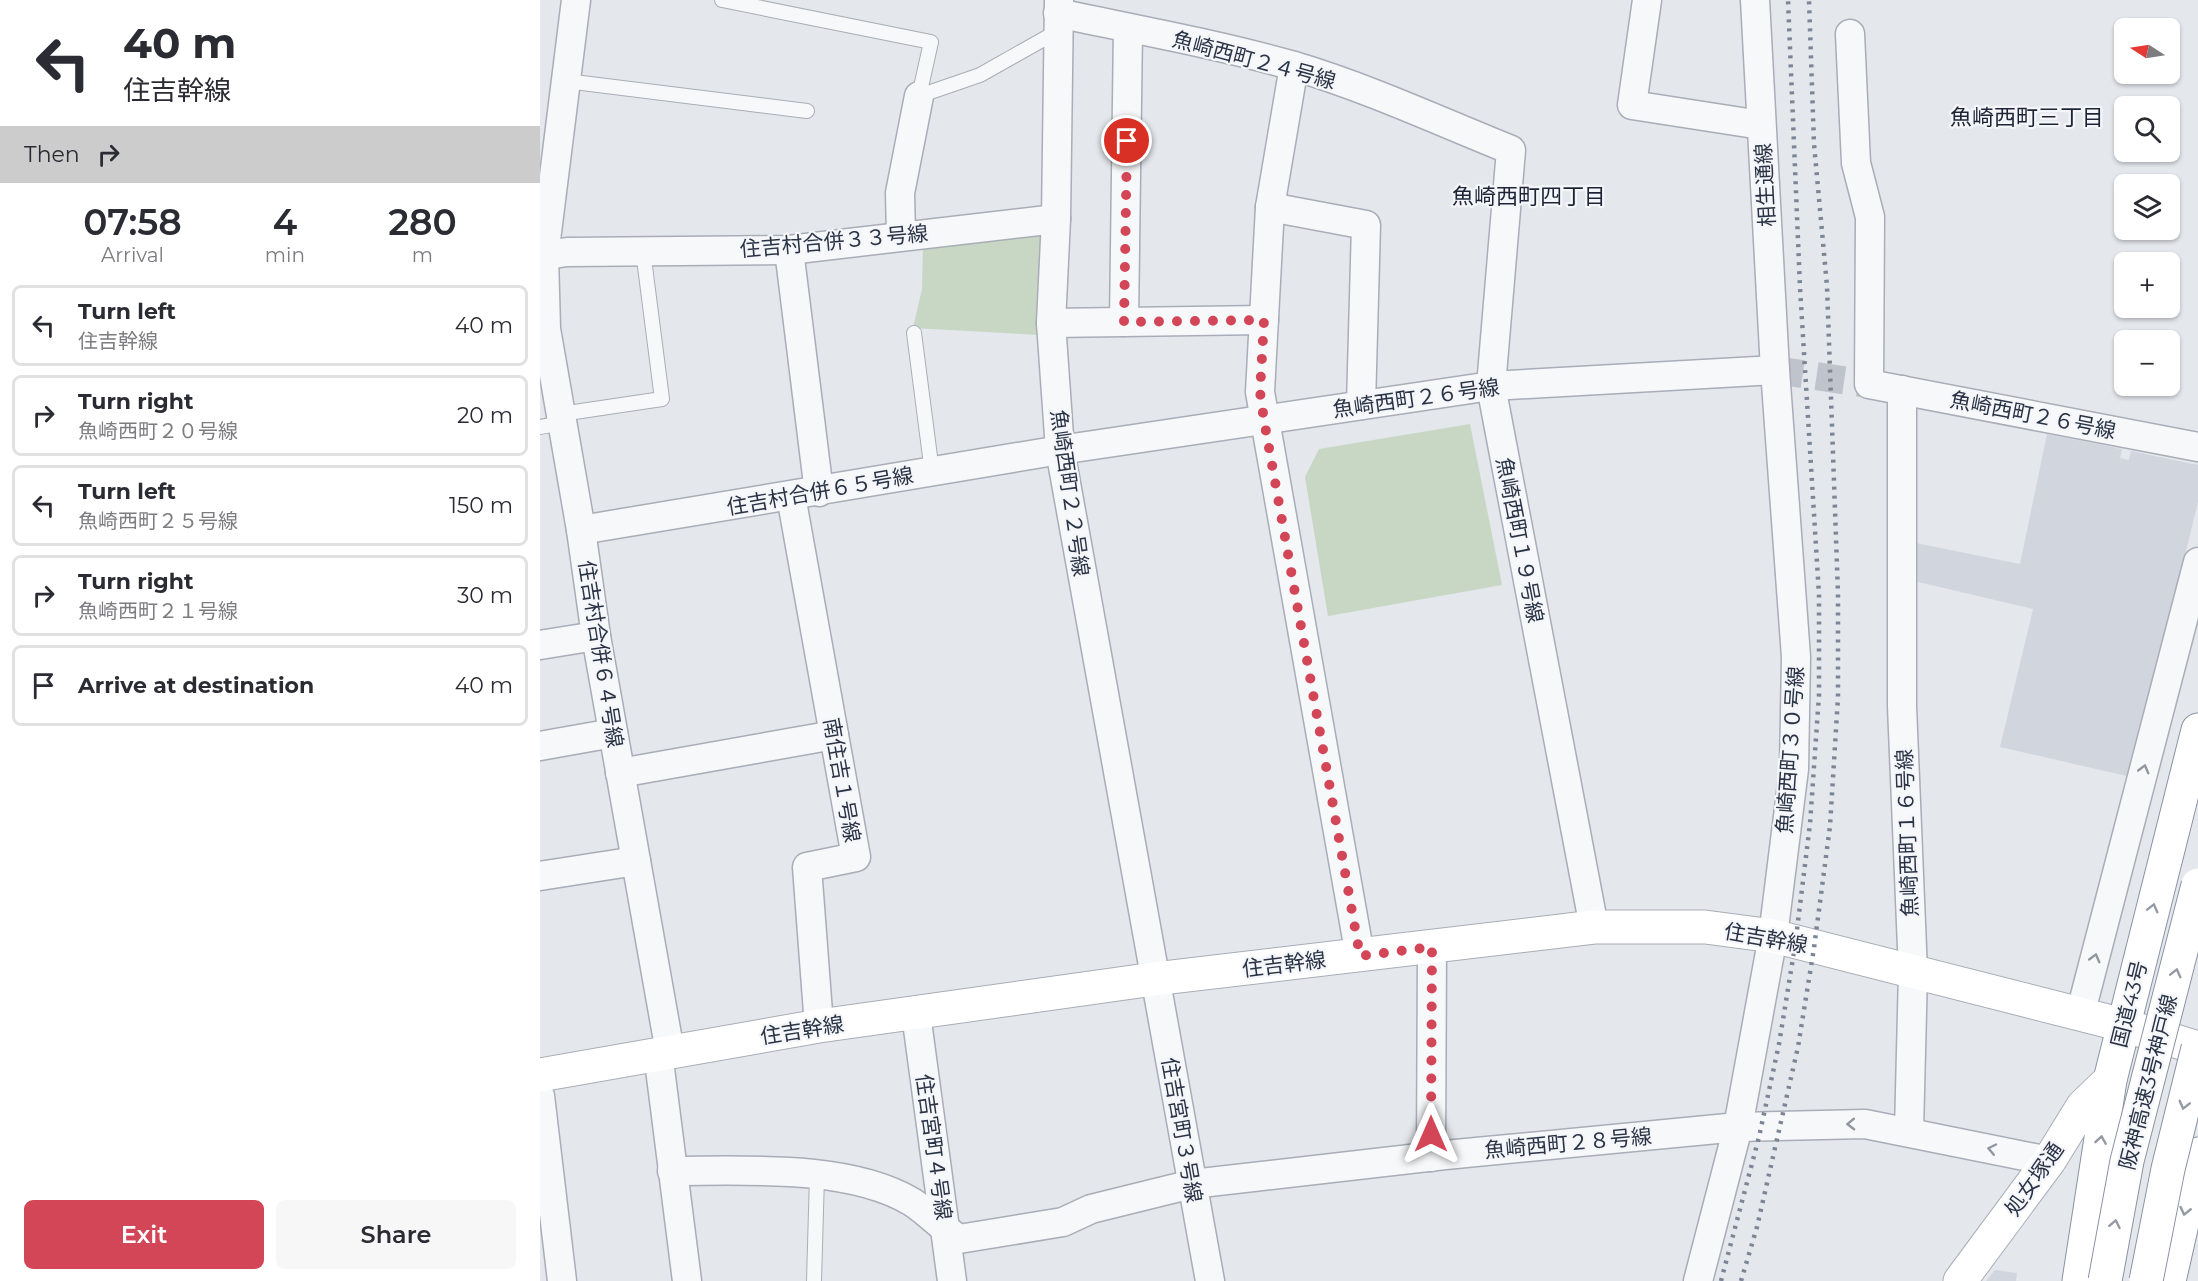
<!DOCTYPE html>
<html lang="en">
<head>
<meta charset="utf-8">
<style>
	body { margin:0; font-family:Montserrat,"Noto Sans JP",sans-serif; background:#f7f7f7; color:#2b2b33; height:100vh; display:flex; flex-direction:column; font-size:22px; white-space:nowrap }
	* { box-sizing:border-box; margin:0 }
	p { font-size:20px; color:#7c7c81 }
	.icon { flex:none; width:33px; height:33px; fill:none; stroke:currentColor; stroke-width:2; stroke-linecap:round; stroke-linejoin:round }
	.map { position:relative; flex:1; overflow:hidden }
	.side { display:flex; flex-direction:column; background:#fff; width:540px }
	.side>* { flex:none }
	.guide { background:#fff; color:#2b2b33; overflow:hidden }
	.needle { width:39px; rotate:282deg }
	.tools { position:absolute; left:1574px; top:18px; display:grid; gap:12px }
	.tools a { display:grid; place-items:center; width:66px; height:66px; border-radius:9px; background:#fff; box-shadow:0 2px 4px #0004; font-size:30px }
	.pin { position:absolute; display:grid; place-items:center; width:51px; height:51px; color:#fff; margin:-26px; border:3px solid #fff; border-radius:50%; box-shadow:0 2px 6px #0007 }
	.me { position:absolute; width:66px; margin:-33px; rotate:0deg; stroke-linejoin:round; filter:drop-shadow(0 0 4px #0008) }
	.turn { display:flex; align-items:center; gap:21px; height:126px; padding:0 24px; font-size:27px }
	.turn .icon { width:78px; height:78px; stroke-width:2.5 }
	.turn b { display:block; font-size:42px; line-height:51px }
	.then { display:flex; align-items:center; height:57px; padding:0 24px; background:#0003; gap:12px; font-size:22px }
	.eta { display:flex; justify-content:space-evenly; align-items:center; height:102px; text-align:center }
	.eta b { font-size:36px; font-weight:600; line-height:42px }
	.button { display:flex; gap:12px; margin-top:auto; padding:12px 24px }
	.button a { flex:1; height:69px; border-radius:9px; background:#d34658; color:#fff; font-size:24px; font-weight:600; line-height:69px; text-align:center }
	.button a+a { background:#f7f7f7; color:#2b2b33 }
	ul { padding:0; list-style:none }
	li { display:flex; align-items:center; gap:18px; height:81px; margin:0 12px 9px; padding:0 12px; border:3px solid #e1e1e2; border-radius:9px }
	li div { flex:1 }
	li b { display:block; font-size:22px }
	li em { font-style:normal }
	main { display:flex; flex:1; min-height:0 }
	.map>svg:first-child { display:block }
	.built { fill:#d1d6de }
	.green { fill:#c8d6c4 }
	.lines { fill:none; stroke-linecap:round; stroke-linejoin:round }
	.street-tunnel { stroke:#bfc3cb; stroke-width:28; stroke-dasharray:28 14; stroke-linecap:butt }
	.lane-casing { stroke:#a8adb7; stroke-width:16 }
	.street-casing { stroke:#a8adb7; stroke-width:31 }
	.secondary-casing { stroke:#a8adb7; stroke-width:35 }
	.highway-casing { stroke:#8a93a3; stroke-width:35 }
	.lane { stroke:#f7f8fa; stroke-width:14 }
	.street { stroke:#f7f8fa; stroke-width:28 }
	.secondary { stroke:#fff; stroke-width:33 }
	.highway { stroke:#fff; stroke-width:33 }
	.rail { stroke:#7c8596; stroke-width:4.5; stroke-dasharray:3 6; stroke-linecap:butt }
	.highway-bridge-casing { stroke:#8a93a3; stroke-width:35; stroke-linecap:butt }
	.highway-bridge { stroke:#fff; stroke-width:33 }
	.oneway { stroke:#9096a0 }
	.oneway2 { stroke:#9499a2 }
	.route { stroke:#d34658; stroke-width:10; stroke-dasharray:0 18 }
	.labels { text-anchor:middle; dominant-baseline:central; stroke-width:4.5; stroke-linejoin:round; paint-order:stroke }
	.street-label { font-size:21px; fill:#2a3345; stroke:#f4f6f9 }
	.neighbourhood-label { font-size:22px; fill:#1c2436; stroke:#f4f6f9 }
</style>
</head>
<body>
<main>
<section class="side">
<div class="guide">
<div class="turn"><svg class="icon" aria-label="left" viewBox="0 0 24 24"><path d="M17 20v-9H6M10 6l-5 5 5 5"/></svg><div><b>40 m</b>住吉幹線</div></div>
<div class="then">Then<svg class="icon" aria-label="right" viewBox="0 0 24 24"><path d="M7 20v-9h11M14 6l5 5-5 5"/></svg></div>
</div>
<div class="eta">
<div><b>07:58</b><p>Arrival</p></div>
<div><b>4</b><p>min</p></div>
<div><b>280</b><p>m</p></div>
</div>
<ul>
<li><svg class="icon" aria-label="left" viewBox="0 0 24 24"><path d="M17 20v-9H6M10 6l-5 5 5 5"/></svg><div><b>Turn left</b><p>住吉幹線</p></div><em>40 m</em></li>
<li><svg class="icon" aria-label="right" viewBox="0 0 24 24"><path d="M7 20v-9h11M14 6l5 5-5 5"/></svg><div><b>Turn right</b><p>魚崎西町２０号線</p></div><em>20 m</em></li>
<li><svg class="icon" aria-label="left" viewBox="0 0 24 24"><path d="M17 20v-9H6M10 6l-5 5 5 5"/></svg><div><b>Turn left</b><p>魚崎西町２５号線</p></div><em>150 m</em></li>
<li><svg class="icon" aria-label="right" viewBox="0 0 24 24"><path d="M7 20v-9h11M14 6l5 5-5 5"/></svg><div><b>Turn right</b><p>魚崎西町２１号線</p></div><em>30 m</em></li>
<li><svg class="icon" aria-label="arrive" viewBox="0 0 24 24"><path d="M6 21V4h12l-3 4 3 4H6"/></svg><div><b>Arrive at destination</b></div><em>40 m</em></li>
</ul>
<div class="button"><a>Exit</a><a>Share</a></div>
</section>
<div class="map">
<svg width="1658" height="1281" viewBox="0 0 1658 1281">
	<rect width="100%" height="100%" fill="#e4e7ec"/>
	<g class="built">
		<polygon points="1507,434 1582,449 1580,458 1589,460 1591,451 1658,465 1658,502 1591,777 1460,747 1493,609 1370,580 1371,542 1480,564"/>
		<polygon points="1455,1270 1477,1273 1476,1281 1446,1281"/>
	</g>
	<g class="green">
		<polygon points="503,228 500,335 373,328 382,289 383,244"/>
		<polygon points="930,424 962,585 788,616 765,477 779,449"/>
	</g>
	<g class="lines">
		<polyline class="street-tunnel" points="1235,370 1329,384"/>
		<g class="lane-casing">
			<g id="lane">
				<polyline points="182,0 391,42 379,96"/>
				<polyline points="26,81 267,111"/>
				<polyline points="379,96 440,75 518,31"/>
				<polyline points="374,333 392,472"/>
				<polyline points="21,414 122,399 103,251"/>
				<polyline points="0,427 22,423"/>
				<polyline points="274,1281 277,1176"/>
			</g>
		</g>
		<g class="street-casing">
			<g id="street">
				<polyline points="36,0 4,256 6,329 41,530 56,636 130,1052"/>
				<polyline points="519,0 516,219 511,323 520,450 670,1281"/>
				<polyline points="1107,0 1092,105 1221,125"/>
				<path d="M518,13C597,30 677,44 754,66C828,88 899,121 971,150L951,386L1054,927"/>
				<polyline points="1310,34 1316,163 1330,217 1329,384 1658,447"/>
				<polyline points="754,66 730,207 720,392 820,956"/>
				<polyline points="730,207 826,225 821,405"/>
				<polyline points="361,236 360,193 379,96"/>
				<polyline points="249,250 279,492"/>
				<polyline points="0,256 27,252 249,250 516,219"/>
				<polyline points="584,322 588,28"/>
				<polyline points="511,323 724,320"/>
				<polyline points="1362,390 1362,706 1373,972 1369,1131"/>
				<polyline points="251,496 316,857 267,867 279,1026"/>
				<polyline points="41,530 520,450 951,386 1235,370"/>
				<polyline points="0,645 56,636"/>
				<polyline points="0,746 73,733"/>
				<polyline points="80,773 294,735"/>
				<polyline points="0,876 96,861"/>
				<polyline points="376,1014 412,1281"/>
				<polyline points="1540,1015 1658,562"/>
				<polyline points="118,1053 147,1281"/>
				<polyline points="0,1096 22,1281"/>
				<polyline points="891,1157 892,947"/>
				<path d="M132,1171C204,1171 308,1164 372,1202C389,1213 402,1228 419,1239L523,1222L551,1209L652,1184L905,1155L1198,1127L1325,1124L1509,1161"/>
				<polyline points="1158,1281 1198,1127 1233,936 1254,769 1256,657 1235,370 1215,0"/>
			</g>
		</g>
		<g class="secondary-casing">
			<g id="secondary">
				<polyline points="0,1075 279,1026 614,979 1054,927 1165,927 1233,936 1583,1025 1658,1048"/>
				<polyline points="1420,1281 1509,1161 1543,1106 1570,1080"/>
			</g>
		</g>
		<g class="highway-casing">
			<g id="highway">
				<polyline points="1539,1281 1570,1080 1658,730"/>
				<polyline points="1629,1281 1658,1154"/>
			</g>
		</g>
		<use href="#lane" class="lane"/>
		<use href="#street" class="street"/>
		<use href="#secondary" class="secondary"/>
		<use href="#highway" class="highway"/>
		<g class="rail">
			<polyline points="1181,1281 1219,1137 1239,1044 1255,946 1270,824 1279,695 1279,595 1260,288 1248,0"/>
			<polyline points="1201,1281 1217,1227 1258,1047 1274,948 1290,826 1298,697 1298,594 1287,286 1274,144 1269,0"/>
		</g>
		<g class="highway-bridge-casing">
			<g id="highway-bridge">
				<polyline points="1565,1281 1587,1161 1658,885"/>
				<polyline points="1606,1281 1628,1169 1658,1048"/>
			</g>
		</g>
		<use href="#highway-bridge" class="highway-bridge"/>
	</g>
	<defs><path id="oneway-chevron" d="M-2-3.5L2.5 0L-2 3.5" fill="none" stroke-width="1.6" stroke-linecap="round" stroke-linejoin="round" transform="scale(1.5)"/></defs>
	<g class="oneway">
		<use href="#oneway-chevron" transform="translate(1604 769) rotate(-75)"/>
		<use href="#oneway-chevron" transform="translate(1555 958) rotate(-75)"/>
		<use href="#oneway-chevron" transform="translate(1311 1124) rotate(179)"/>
		<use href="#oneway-chevron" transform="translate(1452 1149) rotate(-168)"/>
	</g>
	<g class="oneway2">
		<use href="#oneway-chevron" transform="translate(1613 908) rotate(-76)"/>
		<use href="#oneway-chevron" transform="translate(1636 973) rotate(-76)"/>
		<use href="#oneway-chevron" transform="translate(1644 1105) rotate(104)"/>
		<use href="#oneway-chevron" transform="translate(1561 1140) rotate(-81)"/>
		<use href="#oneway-chevron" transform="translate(1645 1211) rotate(103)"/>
		<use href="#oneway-chevron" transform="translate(1575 1224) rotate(-79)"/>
	</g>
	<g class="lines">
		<polyline class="route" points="587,141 584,322 724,320 720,392 724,420 820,956 892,947 891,1134"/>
	</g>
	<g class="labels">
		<g class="street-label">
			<text transform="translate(714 60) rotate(15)">魚崎西町２４号線</text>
			<text transform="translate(1225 185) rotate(-93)">相生通線</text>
			<text transform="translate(294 241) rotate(-5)">住吉村合併３３号線</text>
			<text transform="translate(876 398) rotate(-8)">魚崎西町２６号線</text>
			<text transform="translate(1493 415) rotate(11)">魚崎西町２６号線</text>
			<text transform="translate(280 491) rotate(-10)">住吉村合併６５号線</text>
			<text transform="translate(530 493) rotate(82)">魚崎西町２２号線</text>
			<text transform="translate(980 540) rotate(79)">魚崎西町１９号線</text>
			<text transform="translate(61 654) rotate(81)">住吉村合併６４号線</text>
			<text transform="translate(1250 750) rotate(-86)">魚崎西町３０号線</text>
			<text transform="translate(302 780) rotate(80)">南住吉１号線</text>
			<text transform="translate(1367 833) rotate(-92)">魚崎西町１６号線</text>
			<text transform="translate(1226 938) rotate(10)">住吉幹線</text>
			<text transform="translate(744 964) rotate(-7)">住吉幹線</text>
			<text transform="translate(1589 1004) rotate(-76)">国道43号</text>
			<text transform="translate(262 1030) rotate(-9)">住吉幹線</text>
			<text transform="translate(1608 1082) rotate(-76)">阪神高速3号神戸線</text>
			<text transform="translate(642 1130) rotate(80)">住吉宮町３号線</text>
			<text transform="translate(1028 1143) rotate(-5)">魚崎西町２８号線</text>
			<text transform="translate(394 1147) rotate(82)">住吉宮町４号線</text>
			<text transform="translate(1494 1179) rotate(-55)">処女塚通</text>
		</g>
		<g class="neighbourhood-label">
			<text x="1487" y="117">魚崎西町三丁目</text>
			<text x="989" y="196">魚崎西町四丁目</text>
		</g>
	</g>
</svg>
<div class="tools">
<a><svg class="needle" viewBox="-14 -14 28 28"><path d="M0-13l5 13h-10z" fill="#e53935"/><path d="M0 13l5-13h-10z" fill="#7c7c81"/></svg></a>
<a><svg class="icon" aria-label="search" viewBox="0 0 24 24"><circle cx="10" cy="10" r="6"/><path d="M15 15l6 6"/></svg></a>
<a><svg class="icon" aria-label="layers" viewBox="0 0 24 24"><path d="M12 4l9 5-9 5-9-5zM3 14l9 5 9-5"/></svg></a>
<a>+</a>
<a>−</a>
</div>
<div class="pin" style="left:587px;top:141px;background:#d93025"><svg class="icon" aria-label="arrive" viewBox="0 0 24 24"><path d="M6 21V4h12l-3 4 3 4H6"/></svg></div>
<svg class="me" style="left:891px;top:1134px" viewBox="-20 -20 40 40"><path d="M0-17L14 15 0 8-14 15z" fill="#d34658" stroke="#fff" stroke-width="4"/></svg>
</div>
</main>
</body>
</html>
